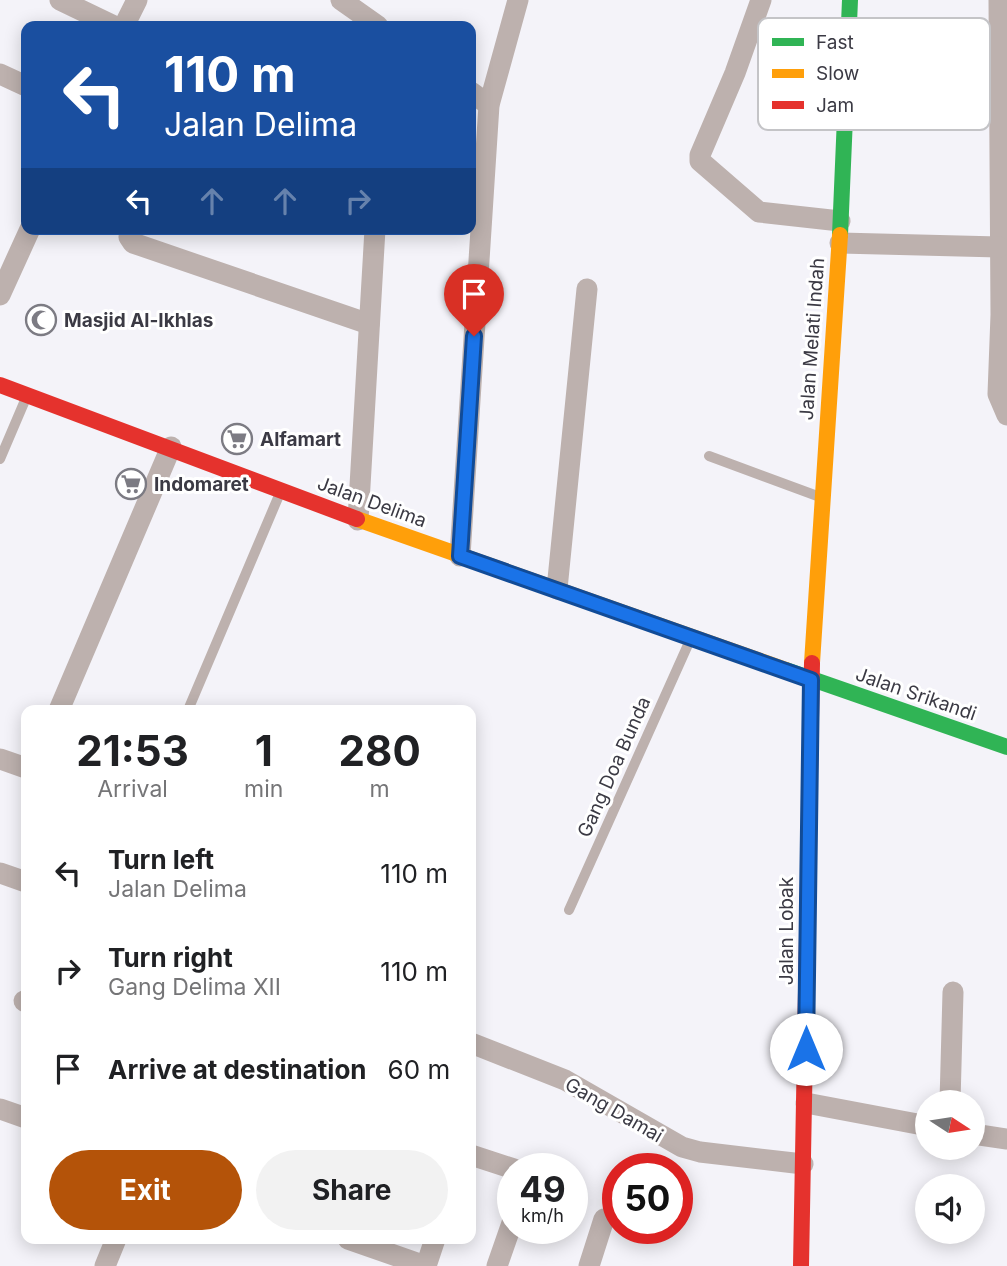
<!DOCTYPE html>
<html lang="en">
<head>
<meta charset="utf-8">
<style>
	body { margin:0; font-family:Inter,sans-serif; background:#f2f2f2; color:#202124; height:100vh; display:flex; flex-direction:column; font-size:26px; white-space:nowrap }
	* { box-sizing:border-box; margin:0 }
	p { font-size:23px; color:#757577 }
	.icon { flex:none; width:38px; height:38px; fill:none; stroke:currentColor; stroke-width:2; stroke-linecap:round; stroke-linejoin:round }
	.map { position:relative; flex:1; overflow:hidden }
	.details { position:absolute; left:21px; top:705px; width:455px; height:539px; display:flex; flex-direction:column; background:#fff; border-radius:14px; box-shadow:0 4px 18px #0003 }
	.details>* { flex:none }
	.top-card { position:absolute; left:21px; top:21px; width:455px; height:214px; border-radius:14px; box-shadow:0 4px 18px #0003; background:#1a4fa0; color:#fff; overflow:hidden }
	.needle { width:46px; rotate:102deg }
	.buttons { position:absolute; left:915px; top:1090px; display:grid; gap:14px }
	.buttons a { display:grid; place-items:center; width:70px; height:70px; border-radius:50%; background:#fff; box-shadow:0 4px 18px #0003; font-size:35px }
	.speed { position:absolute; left:497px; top:1153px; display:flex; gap:14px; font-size:35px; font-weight:700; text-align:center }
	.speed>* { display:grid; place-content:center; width:91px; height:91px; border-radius:50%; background:#fff; box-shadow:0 4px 18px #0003; line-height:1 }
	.speed small { font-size:18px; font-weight:400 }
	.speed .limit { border:10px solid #d22; background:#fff; color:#111 }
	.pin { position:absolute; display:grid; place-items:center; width:60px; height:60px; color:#fff; margin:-72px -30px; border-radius:50% 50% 50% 0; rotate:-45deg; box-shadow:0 0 7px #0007 }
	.pin .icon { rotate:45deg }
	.me { position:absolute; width:77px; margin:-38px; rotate:0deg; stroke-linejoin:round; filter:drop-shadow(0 0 5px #0008) }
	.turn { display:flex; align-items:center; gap:24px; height:147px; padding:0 28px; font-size:32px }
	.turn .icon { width:91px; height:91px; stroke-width:2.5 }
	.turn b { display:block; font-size:49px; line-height:60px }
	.lanes { display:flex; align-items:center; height:66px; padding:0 28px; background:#0003; justify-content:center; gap:35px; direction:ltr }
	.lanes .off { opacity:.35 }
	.eta { display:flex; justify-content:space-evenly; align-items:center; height:119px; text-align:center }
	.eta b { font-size:42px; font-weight:700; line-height:49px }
	.action { display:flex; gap:14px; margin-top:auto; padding:14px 28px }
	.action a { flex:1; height:80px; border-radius:42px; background:#b45309; color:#fff; font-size:28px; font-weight:700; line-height:80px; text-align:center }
	.action a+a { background:#f2f2f2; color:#202124 }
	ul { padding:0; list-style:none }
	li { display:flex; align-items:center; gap:21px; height:98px; padding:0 28px }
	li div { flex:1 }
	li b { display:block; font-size:26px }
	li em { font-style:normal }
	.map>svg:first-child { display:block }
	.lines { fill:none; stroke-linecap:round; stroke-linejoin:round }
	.lane { stroke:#bdb1ae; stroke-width:10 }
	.street { stroke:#bdb1ae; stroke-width:21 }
	.fast { stroke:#30b455; stroke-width:16 }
	.slow { stroke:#ff9f0a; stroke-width:16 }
	.jam { stroke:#e5322d; stroke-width:16 }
	.route-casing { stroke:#114b97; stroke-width:18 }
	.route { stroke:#1a73e8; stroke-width:12 }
	.labels { text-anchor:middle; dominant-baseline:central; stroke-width:6; stroke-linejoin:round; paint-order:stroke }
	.poi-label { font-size:19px; font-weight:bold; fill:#3b3a44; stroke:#fff; text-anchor:start }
	.street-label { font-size:19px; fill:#3b3a44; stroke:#fff }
	.key { fill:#fff; stroke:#c4c4c7; stroke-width:2 }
	.key-label { font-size:19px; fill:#3b3a44 }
</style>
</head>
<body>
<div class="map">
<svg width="1007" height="1266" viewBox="0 0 1007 1266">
	<rect width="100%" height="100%" fill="#f4f3f9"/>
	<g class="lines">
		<g class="lane">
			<polyline points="709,456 820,497"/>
			<polyline points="0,459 26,398"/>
			<polyline points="188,710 280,493"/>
			<polyline points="569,910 691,638"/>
		</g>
		<g class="street">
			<polyline points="60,0 114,26"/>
			<polyline points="341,0 378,26"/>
			<polyline points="761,0 735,73 700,155 700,161 759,212 840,221"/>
			<polyline points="999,0 1001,315 998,394 1007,415"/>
			<polyline points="124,26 137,0"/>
			<polyline points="0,74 26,86"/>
			<polyline points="471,92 489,105"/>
			<polyline points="131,229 129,237 133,243 369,324"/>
			<polyline points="840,243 999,247"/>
			<polyline points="0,295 30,229"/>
			<polyline points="358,520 375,229"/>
			<polyline points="460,556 489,105 518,0"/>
			<polyline points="557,589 587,289"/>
			<polyline points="59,710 171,447"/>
			<polyline points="0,759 26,768"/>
			<polyline points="0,873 26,882"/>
			<polyline points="24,1001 26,1002"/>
			<polyline points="471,1043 565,1080 682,1147 700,1152 803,1164"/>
			<polyline points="950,1102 953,992"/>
			<polyline points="806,1103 928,1126"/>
			<polyline points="0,1109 26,1118"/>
			<polyline points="973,1134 1007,1139"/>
			<polyline points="471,1155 514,1169"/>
			<polyline points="348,1239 425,1266"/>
			<polyline points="105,1266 116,1239"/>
			<polyline points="426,1266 435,1239"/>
			<polyline points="497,1266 512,1223"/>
			<polyline points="589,1266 604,1219"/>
		</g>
		<g class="fast">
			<polyline points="840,235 850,0"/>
			<polyline points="786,670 1007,747"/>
		</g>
		<g class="slow">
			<polyline points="357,519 786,670"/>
			<polyline points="812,663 840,235"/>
		</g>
		<g class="jam">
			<polyline points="0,385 357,519"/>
			<polyline points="801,1266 812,663"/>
		</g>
	</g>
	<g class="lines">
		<g class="route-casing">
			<polyline id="route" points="474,336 460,556 811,680 806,1049"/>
		</g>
		<use href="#route" class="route"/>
	</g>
	<defs>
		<g id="mosque-ring" transform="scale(1.575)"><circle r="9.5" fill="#fff" stroke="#7c7b83" stroke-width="1.5"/><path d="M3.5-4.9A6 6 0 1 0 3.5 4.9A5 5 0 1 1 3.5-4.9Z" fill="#7c7b83"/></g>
		<g id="supermarket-ring" transform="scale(1.575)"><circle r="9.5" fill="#fff" stroke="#7c7b83" stroke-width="1.5"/><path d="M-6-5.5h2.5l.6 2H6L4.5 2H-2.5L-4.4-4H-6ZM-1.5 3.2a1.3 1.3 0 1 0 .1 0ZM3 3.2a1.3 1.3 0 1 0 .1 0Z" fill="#7c7b83"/></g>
	</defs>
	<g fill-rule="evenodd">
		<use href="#mosque-ring" x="41" y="320"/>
		<use href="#supermarket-ring" x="237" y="439"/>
		<use href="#supermarket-ring" x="131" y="484"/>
	</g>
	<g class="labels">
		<g class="poi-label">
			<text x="64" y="320">Masjid Al-Ikhlas</text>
			<text x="260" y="439">Alfamart</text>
			<text x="154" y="484">Indomaret</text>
		</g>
		<g class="street-label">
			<text transform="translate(812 339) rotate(-86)">Jalan Melati Indah</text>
			<text transform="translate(372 502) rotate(20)">Jalan Delima</text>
			<text transform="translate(916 694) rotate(19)">Jalan Srikandi</text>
			<text transform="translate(614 767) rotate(-66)">Gang Doa Bunda</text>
			<text transform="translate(786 931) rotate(-90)">Jalan Lobak</text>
			<text transform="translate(614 1110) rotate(30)">Gang Damai</text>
		</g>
	</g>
	<rect x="758" y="18" width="232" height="112" rx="10" class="key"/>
	<rect x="772" y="38" width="32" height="8" fill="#30b455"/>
	<rect x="772" y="69" width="32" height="9" fill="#ff9f0a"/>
	<rect x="772" y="101" width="32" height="8" fill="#e5322d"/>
	<g class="key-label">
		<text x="816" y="49">Fast</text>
		<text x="816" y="80">Slow</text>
		<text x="816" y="112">Jam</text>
	</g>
</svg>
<div class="buttons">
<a><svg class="needle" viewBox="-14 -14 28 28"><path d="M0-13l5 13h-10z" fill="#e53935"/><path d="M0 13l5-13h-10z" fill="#757577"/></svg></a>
<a><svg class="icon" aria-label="sound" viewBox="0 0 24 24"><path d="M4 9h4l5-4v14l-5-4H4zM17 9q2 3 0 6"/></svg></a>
</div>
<div class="speed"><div>49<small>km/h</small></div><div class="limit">50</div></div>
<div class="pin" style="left:474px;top:336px;background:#d93025"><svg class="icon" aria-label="arrive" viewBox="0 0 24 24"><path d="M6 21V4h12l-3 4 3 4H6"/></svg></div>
<svg class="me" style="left:806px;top:1049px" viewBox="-20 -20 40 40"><circle r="19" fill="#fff"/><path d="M0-13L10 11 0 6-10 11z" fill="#1a73e8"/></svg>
<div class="top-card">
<div class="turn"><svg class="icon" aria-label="left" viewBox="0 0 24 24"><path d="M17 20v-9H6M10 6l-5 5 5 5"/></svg><div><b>110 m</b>Jalan Delima</div></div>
<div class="lanes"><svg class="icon" aria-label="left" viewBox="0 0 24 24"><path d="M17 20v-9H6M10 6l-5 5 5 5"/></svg><svg class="icon off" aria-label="ahead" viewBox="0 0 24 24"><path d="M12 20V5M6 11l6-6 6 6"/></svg><svg class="icon off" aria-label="ahead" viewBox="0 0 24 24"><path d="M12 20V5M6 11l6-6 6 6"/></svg><svg class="icon off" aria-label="right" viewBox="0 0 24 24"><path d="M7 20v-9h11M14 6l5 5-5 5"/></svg></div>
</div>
<section class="details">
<div class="eta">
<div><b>21:53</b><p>Arrival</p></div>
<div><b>1</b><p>min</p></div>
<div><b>280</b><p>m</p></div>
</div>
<ul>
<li><svg class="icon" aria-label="left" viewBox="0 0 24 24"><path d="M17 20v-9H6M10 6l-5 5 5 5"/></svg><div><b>Turn left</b><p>Jalan Delima</p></div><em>110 m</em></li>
<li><svg class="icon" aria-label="right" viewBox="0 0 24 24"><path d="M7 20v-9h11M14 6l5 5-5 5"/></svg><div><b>Turn right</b><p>Gang Delima XII</p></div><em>110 m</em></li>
<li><svg class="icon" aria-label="arrive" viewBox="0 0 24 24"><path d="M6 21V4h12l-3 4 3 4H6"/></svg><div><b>Arrive at destination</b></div><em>60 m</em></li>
</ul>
<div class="action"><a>Exit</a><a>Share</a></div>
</section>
</div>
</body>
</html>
